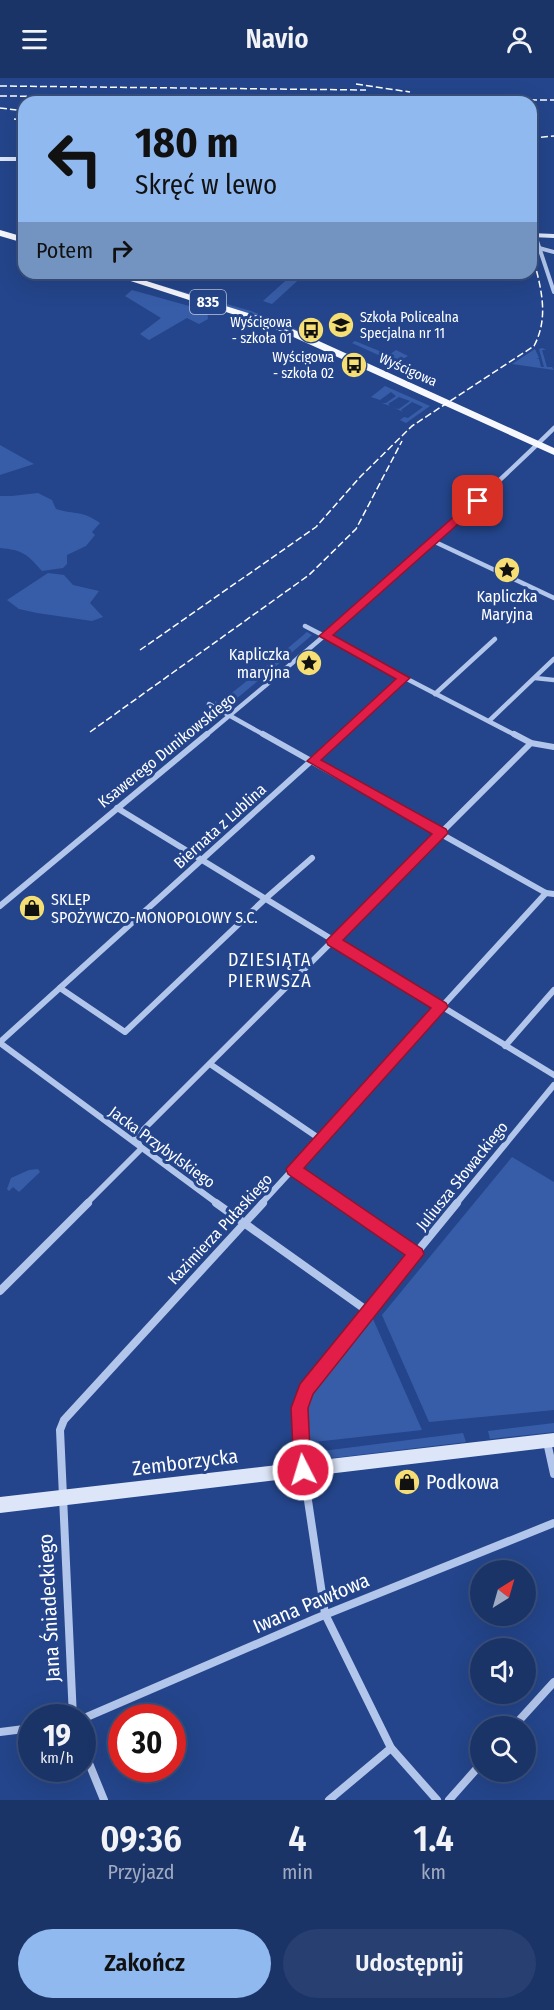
<!DOCTYPE html>
<html lang="pl">
<head>
<meta charset="utf-8">
<style>
	body { margin:0; font-family:"Fira Sans Condensed",sans-serif; background:#283f71; color:#f1f3f6; height:100vh; display:flex; flex-direction:column; font-size:22px; white-space:nowrap }
	* { box-sizing:border-box; margin:0 }
	p { font-size:20px; color:#a0aac0 }
	.icon { flex:none; width:33px; height:33px; fill:none; stroke:currentColor; stroke-width:2; stroke-linecap:round; stroke-linejoin:round }
	.map { position:relative; height:1722px; overflow:hidden }
	.drawer { display:flex; flex-direction:column; background:#1b3468; flex:1 }
	.drawer>* { flex:none }
	.guide { position:absolute; left:18px; top:18px; width:519px; height:183px; border-radius:18px; box-shadow:0 6px 24px #0002,0 0 0 2px #394f7c; background:#90b9f0; color:#111; overflow:hidden }
	.needle { width:39px; rotate:37deg }
	.buttons { position:absolute; left:470px; top:1482px; display:grid; gap:12px }
	.buttons a { display:grid; place-items:center; width:66px; height:66px; border-radius:50%; background:#1b3468; box-shadow:0 6px 24px #0002,0 0 0 2px #394f7c; font-size:30px }
	.speed { position:absolute; left:18px; top:1626px; display:flex; gap:12px; font-size:30px; font-weight:700; text-align:center }
	.speed>* { display:grid; place-content:center; width:78px; height:78px; border-radius:50%; background:#1b3468; box-shadow:0 6px 24px #0002,0 0 0 2px #394f7c; line-height:1 }
	.speed small { font-size:15px; font-weight:400 }
	.speed .limit { border:9px solid #d22; background:#fff; color:#111 }
	.pin { position:absolute; display:grid; place-items:center; width:51px; height:51px; color:#fff; margin:-26px; border-radius:12px; box-shadow:0 3px 9px #0006 }
	.me { position:absolute; width:66px; margin:-33px; rotate:355deg; stroke-linejoin:round; filter:drop-shadow(0 0 4px #0008) }
	.turn { display:flex; align-items:center; gap:21px; height:126px; padding:0 18px; font-size:27px }
	.turn .icon { width:78px; height:78px; stroke-width:2.5 }
	.turn b { display:block; font-size:42px; line-height:51px }
	.then { display:flex; align-items:center; height:57px; padding:0 18px; background:#0003; gap:12px; font-size:22px }
	.eta { display:flex; justify-content:space-evenly; align-items:center; height:102px; text-align:center }
	.eta b { font-size:36px; font-weight:600; line-height:42px }
	.primary-button { display:flex; gap:12px; margin-top:auto; padding:12px 18px }
	.primary-button a { flex:1; height:69px; border-radius:36px; background:#90b9f0; color:#111; font-size:24px; font-weight:600; line-height:69px; text-align:center }
	.primary-button a+a { background:#283f71; color:#f1f3f6 }
	header { display:flex; justify-content:space-between; align-items:center; height:78px; padding:0 18px; background:#1b3468; font-size:27px; font-weight:600 }
	.map>svg:first-child { display:block }
	.green { fill:#385da8 }
	.lines { fill:none; stroke-linecap:round; stroke-linejoin:round }
	.street-far3 { stroke:#b2c5ea; stroke-width:4 }
	.street-far2 { stroke:#b2c5ea; stroke-width:4.5 }
	.street-far1 { stroke:#b2c5ea; stroke-width:6 }
	.street { stroke:#b2c5ea; stroke-width:8 }
	.secondary { fill:#dde5f8; fill-rule:evenodd }
	.primary { fill:#f6f8fe; fill-rule:evenodd }
	.rail { stroke:#fff; stroke-width:1.5; stroke-dasharray:7 3; stroke-linecap:butt }
	.route { fill:#e11d48; stroke:#92132f; stroke-width:1.5 }
	.labels { text-anchor:middle; dominant-baseline:central; stroke-width:6; stroke-linejoin:round; paint-order:stroke }
	.far-poi-label { font-size:14px; fill:#fff; stroke:#24458b; text-anchor:end }
	.far-street-label { font-size:14px; fill:#fff; stroke:#24458b }
	.shield { fill:#24458b; stroke:#bdc7dc; stroke-width:1.5 }
	.shield-label { font-size:15px; font-weight:bold; fill:#fff }
	.poi-label { font-size:16px; fill:#fff; stroke:#24458b }
	.street-label { font-size:16px; fill:#fff; stroke:#24458b }
	.neighbourhood-label { font-size:18px; letter-spacing:1.5px; fill:#fff; stroke:#24458b }
	.near-street-label { font-size:20px; fill:#fff; stroke:#24458b }
	.near-poi-label { font-size:20px; fill:#fff; stroke:#24458b; text-anchor:start }
</style>
</head>
<body>
<header><svg class="icon" aria-label="menu" viewBox="0 0 24 24"><path d="M4 6h16M4 12h16M4 18h16"/></svg>Navio<svg class="icon" aria-label="person" viewBox="0 0 24 24"><circle cx="12" cy="8" r="4"/><path d="M4 21q1-7 8-7t8 7"/></svg></header>
<div class="map">
<svg width="554" height="1722" viewBox="0 0 554 1722">
	<rect width="100%" height="100%" fill="#24458b"/>
	<g class="green">
		<polygon points="294,195 306,195 272,226 263,223"/>
		<polygon points="135,200 251,233 292,249 312,260 239,232"/>
		<polygon points="132,212 207,233 208,241 199,246 187,240 149,262 140,256 161,240 125,218"/>
		<polygon points="355,263 389,277 396,272 408,278 396,285 352,265"/>
		<polygon points="542,270 546,272 542,272 547,289 552,289 554,292 512,286 535,271 539,280 536,281 539,281 541,289 544,289 539,271"/>
		<polygon points="385,308 430,328 406,345 400,342 404,339 408,340 423,329 412,324 401,332 403,334 395,330 399,331 410,323 399,319 388,326 390,328 382,325 386,325 396,318 391,314 380,322 371,319"/>
		<polygon points="0,367 34,386 0,397"/>
		<path d="M38,415L52,422L56,431C76,437 82,432 100,445L92,454L95,457L86,468L67,477V486L63,490L42,493C27,476 23,472 0,470V418H12Z"/>
		<polygon points="48,495 64,497 73,507 99,513 90,525 103,539 92,543 37,535 19,531 7,522"/>
		<polygon points="307,554 312,557 268,595 263,591"/>
		<polygon points="257,595 265,597 224,631 215,626 215,623 219,625"/>
		<polygon points="211,632 218,636 171,674 166,671 164,665 168,667"/>
		<polygon points="512,1079 554,1104 554,1332 429,1344 382,1237"/>
		<polygon points="38,1091 40,1094 19,1114 13,1109 9,1113 7,1111 11,1100 29,1092"/>
		<polygon points="369,1238 373,1241 422,1352 305,1365 306,1329 311,1312"/>
		<polygon points="554,1345 554,1354 490,1361 488,1353"/>
		<polygon points="463,1355 466,1364 316,1382 309,1380 307,1375"/>
	</g>
	<g class="lines">
		<g class="street-far3">
			<polyline points="535,157 554,214"/>
			<polyline points="539,170 554,174"/>
		</g>
		<g class="street-far2">
			<polyline points="433,463 554,520"/>
			<polyline points="305,548 517,658"/>
			<polyline points="535,600 554,602"/>
			<polyline points="435,616 495,561"/>
			<polyline points="209,626 266,658"/>
			<polyline points="489,643 554,581"/>
			<path d="M205,658C324,559 443,459 554,350"/>
			<polyline points="340,658 404,600"/>
		</g>
		<g class="street-far1">
			<polyline points="263,656 546,815 554,816"/>
			<polyline points="514,656 531,665 554,669"/>
			<polyline points="117,730 554,997"/>
			<polyline points="0,828 207,656"/>
			<polyline points="60,910 125,954 265,821 312,780"/>
			<polyline points="0,964 341,656"/>
			<polyline points="0,965 218,1126"/>
			<polyline points="505,968 554,912"/>
			<polyline points="210,986 320,1061"/>
			<polyline points="293,1091 344,1126"/>
			<polyline points="86,1126 141,1071 136,1059 531,665"/>
			<polyline points="261,1126 546,815"/>
			<polyline points="456,1126 554,1007"/>
		</g>
		<g class="street">
			<polyline points="216,1125 369,1234"/>
			<polyline points="342,1125 416,1176"/>
			<polyline points="0,1213 88,1125"/>
			<polyline points="547,1364 554,1396"/>
			<polyline points="73,1640 60,1352 64,1342 263,1125"/>
			<polyline points="82,1641 317,1540 554,1445"/>
			<polyline points="514,1648 554,1604"/>
			<polyline points="0,1654 32,1650"/>
			<polyline points="82,1668 104,1722"/>
			<polyline points="329,1722 391,1670"/>
			<polyline points="437,1722 391,1670 325,1536 300,1369 300,1330 306,1311 313,1301 457,1125"/>
			<polyline points="449,1722 480,1687"/>
		</g>
		<g class="secondary">
			<rect x="0" y="79" width="24" height="4"/>
			<polygon points="531,155 554,156 554,160 531,159"/>
			<polygon points="554,1355 554,1369 0,1435 0,1419"/>
		</g>
		<g class="primary">
			<polygon points="0,152 24,159 24,165 0,158"/>
			<polygon points="106,195 121,195 277,244 554,370 554,377 269,248"/>
		</g>
		<g class="rail">
			<polyline points="356,6 410,14"/>
			<polyline points="0,8 366,12"/>
			<polyline points="0,18 554,22"/>
			<polyline points="0,30 24,33"/>
			<polyline points="14,41 24,42"/>
			<polyline points="531,60 554,58"/>
			<path d="M140,572L316,449L361,398L412,348L534,268C551,236 539,204 531,171"/>
			<polyline points="90,654 309,497 356,451 402,363"/>
		</g>
	</g>
	<polygon class="route" points="475,420 484,423 333,557 410,600 321,682 446,751 448,755 343,862 446,925 448,929 304,1090 422,1171 424,1176 313,1316 308,1330 311,1392 309,1398 303,1400 297,1398 294,1392 291,1330 300,1306 405,1177 288,1096 286,1091 431,930 328,867 326,863 432,756 307,683 396,601 319,558"/>
	<defs>
		<g id="university-disc" transform="scale(1.35)"><circle r="9.5" fill="#f5df75" stroke="#24458b"/><path d="M0-5L7-2L0 1L-7-2ZM-4 1L0 2.5L4 1V4Q0 6-4 4Z" fill="#111"/></g>
		<g id="bus-disc" transform="scale(1.35)"><circle r="9.5" fill="#f5df75" stroke="#24458b"/><path d="M-5-6H5V4H4V6H2V4H-2V6H-4V4H-5ZM-3.5-4V0h7V-4ZM-3.5 1.2v1.5H-2V1.2ZM2 1.2v1.5H3.5V1.2Z" fill="#111"/></g>
		<g id="sight-disc" transform="scale(1.35)"><circle r="9.5" fill="#f5df75" stroke="#24458b"/><path d="M0-6L1.8-2.2L6-1.7L2.9 1.2L3.7 5.4L0 3.3L-3.7 5.4L-2.9 1.2L-6-1.7L-1.8-2.2Z" fill="#111"/></g>
		<g id="shop-disc" transform="scale(1.35)"><circle r="9.5" fill="#f5df75" stroke="#24458b"/><path d="M-5-2.5h2.3a2.7 3.5 0 0 1 5.4 0H5L5.5 6h-11ZM-1.5-2.5h3a1.5 2.3 0 0 0-3 0Z" fill="#111"/></g>
	</defs>
	<g fill-rule="evenodd">
		<use href="#university-disc" x="341" y="247"/>
		<use href="#bus-disc" x="311" y="252"/>
		<use href="#bus-disc" x="354" y="287"/>
		<use href="#sight-disc" x="507" y="492"/>
		<use href="#sight-disc" x="309" y="585"/>
		<use href="#shop-disc" x="32" y="830"/>
		<use href="#shop-disc" x="407" y="1404"/>
	</g>
	<g class="labels">
		<g class="far-poi-label">
			<text x="360" y="239" text-anchor="start">Szkoła Policealna<tspan x="360" dy="16">Specjalna nr 11</tspan></text>
			<text x="292" y="244">Wyścigowa<tspan x="292" dy="16">- szkoła 01</tspan></text>
			<text x="334" y="279">Wyścigowa<tspan x="334" dy="16">- szkoła 02</tspan></text>
		</g>
		<g class="far-street-label">
			<text transform="translate(408 292) rotate(24)">Wyścigowa</text>
		</g>
		<rect class="shield" x="190" y="212" width="36" height="24" rx="4.5"/>
		<g class="shield-label">
			<text x="208" y="224">835</text>
		</g>
		<g class="poi-label">
			<text x="507" y="518">Kapliczka<tspan x="507" dy="18">Maryjna</tspan></text>
			<text x="290" y="576" text-anchor="end">Kapliczka<tspan x="290" dy="18">maryjna</tspan></text>
			<text x="51" y="821" text-anchor="start">SKLEP<tspan x="51" dy="18">SPOŻYWCZO-MONOPOLOWY S.C.</tspan></text>
		</g>
		<g class="street-label">
			<text transform="translate(167 672) rotate(-39)">Ksawerego Dunikowskiego</text>
			<text transform="translate(220 748) rotate(-42)">Biernata z Lublina</text>
			<text transform="translate(162 1069) rotate(36)">Jacka Przybylskiego</text>
			<text transform="translate(462 1098) rotate(-51)">Juliusza Słowackiego</text>
			<text transform="translate(220 1151) rotate(-47)">Kazimierza Pułaskiego</text>
		</g>
		<g class="neighbourhood-label">
			<text x="270" y="882">DZIESIĄTA<tspan x="270" dy="21">PIERWSZA</tspan></text>
		</g>
		<g class="near-street-label">
			<text transform="translate(185 1384) rotate(-7)">Zemborzycka</text>
			<text transform="translate(311 1525) rotate(-23)">Iwana Pawłowa</text>
			<text transform="translate(49 1530) rotate(-93)">Jana Śniadeckiego</text>
		</g>
		<g class="near-poi-label">
			<text x="426" y="1404">Podkowa</text>
		</g>
	</g>
</svg>
<div class="buttons">
<a><svg class="needle" viewBox="-14 -14 28 28"><path d="M0-13l5 13h-10z" fill="#e53935"/><path d="M0 13l5-13h-10z" fill="#a0aac0"/></svg></a>
<a><svg class="icon" aria-label="sound" viewBox="0 0 24 24"><path d="M4 9h4l5-4v14l-5-4H4zM17 9q2 3 0 6"/></svg></a>
<a><svg class="icon" aria-label="search" viewBox="0 0 24 24"><circle cx="10" cy="10" r="6"/><path d="M15 15l6 6"/></svg></a>
</div>
<div class="speed"><div>19<small>km/h</small></div><div class="limit">30</div></div>
<div class="pin" style="left:478px;top:423px;background:#d93025"><svg class="icon" aria-label="arrive" viewBox="0 0 24 24"><path d="M6 21V4h12l-3 4 3 4H6"/></svg></div>
<svg class="me" style="left:303px;top:1392px" viewBox="-20 -20 40 40"><circle r="17" fill="#e11d48" stroke="#fff" stroke-width="3"/><path d="M0-11L8 9 0 5-8 9z" fill="#fff"/></svg>
<div class="guide">
<div class="turn"><svg class="icon" aria-label="left" viewBox="0 0 24 24"><path d="M17 20v-9H6M10 6l-5 5 5 5"/></svg><div><b>180 m</b>Skręć w lewo</div></div>
<div class="then">Potem<svg class="icon" aria-label="right" viewBox="0 0 24 24"><path d="M7 20v-9h11M14 6l5 5-5 5"/></svg></div>
</div>
</div>
<section class="drawer">
<div class="eta">
<div><b>09:36</b><p>Przyjazd</p></div>
<div><b>4</b><p>min</p></div>
<div><b>1.4</b><p>km</p></div>
</div>
<div class="primary-button"><a>Zakończ</a><a>Udostępnij</a></div>
</section>
</body>
</html>
